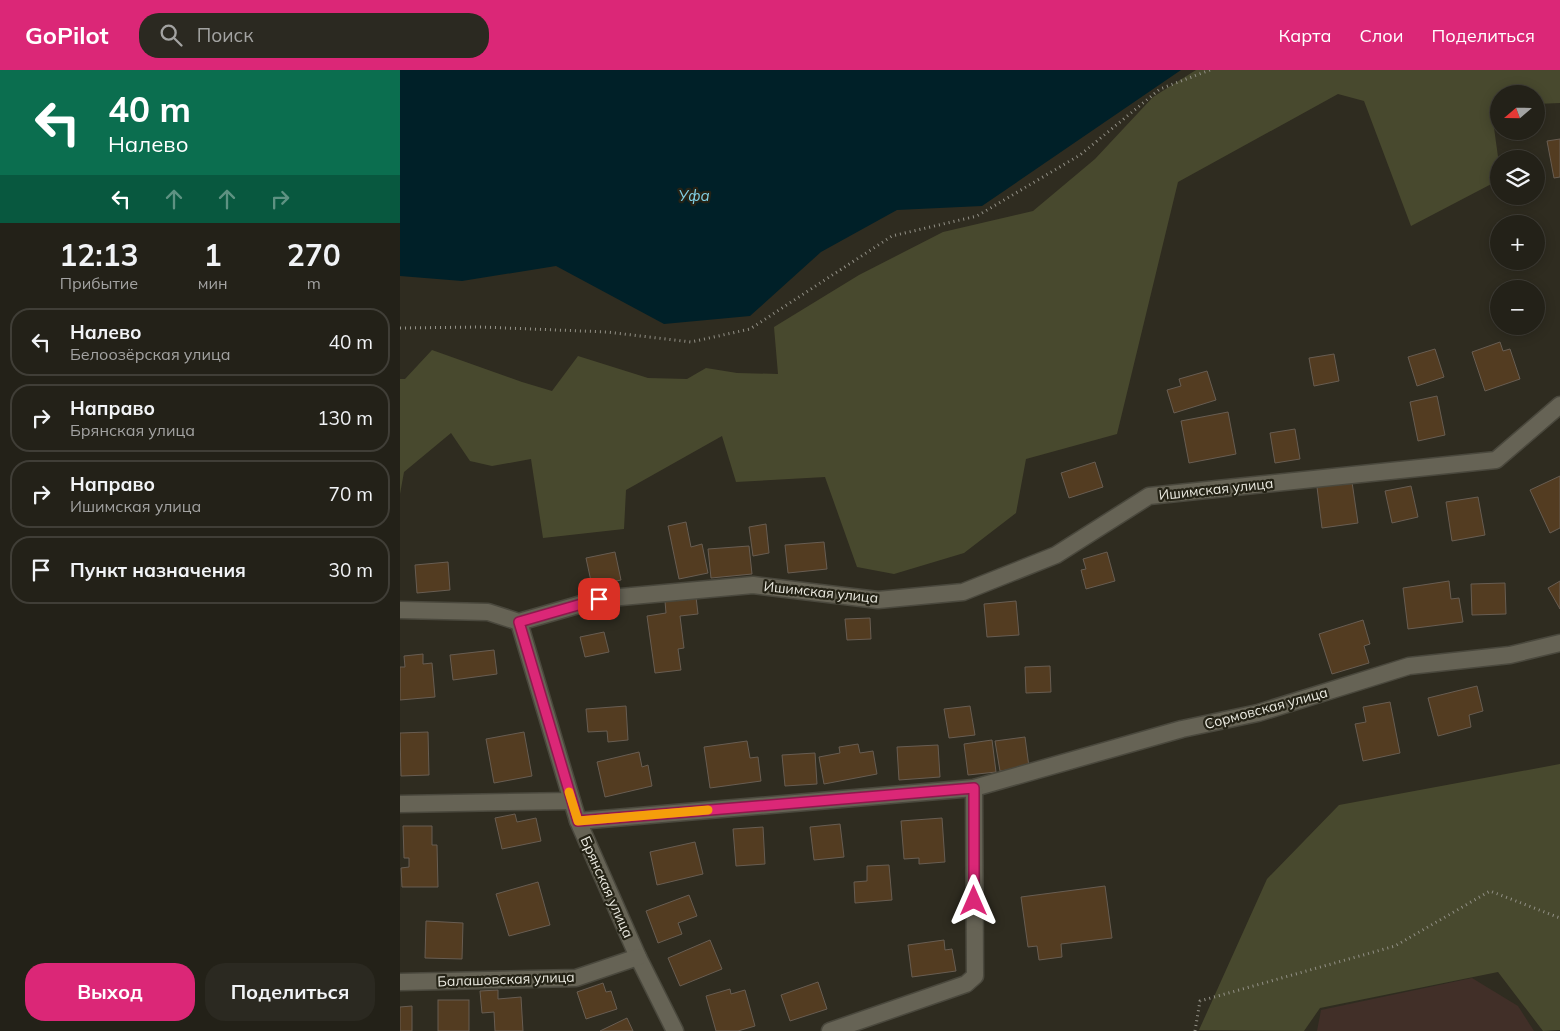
<!DOCTYPE html>
<html lang="ru">
<head>
<meta charset="utf-8">
<style>
	body { margin:0; font-family:Mulish,sans-serif; background:#2b2921; color:#f1f3f6; height:100vh; display:flex; flex-direction:column; font-size:19px; white-space:nowrap }
	* { box-sizing:border-box; margin:0 }
	p { font-size:16px; color:#a3a3a2 }
	.icon { flex:none; width:28px; height:28px; fill:none; stroke:currentColor; stroke-width:2; stroke-linecap:round; stroke-linejoin:round }
	.map { position:relative; flex:1; overflow:hidden }
	.drawer { display:flex; flex-direction:column; background:#232118; width:400px }
	.drawer>* { flex:none }
	.banner { background:#0b6e4f; color:#fff; overflow:hidden }
	.needle { width:32px; rotate:250deg }
	.buttons { position:absolute; left:1090px; top:15px; display:grid; gap:10px }
	.buttons a { display:grid; place-items:center; width:55px; height:55px; border-radius:50%; background:#232118; box-shadow:0 2px 12px #0003,0 0 0 1px #403e37; font-size:25px }
	.pin { position:absolute; display:grid; place-items:center; width:42px; height:42px; color:#fff; margin:-21px; border-radius:10px; box-shadow:0 2px 8px #0006 }
	.me { position:absolute; width:55px; margin:-28px; rotate:0deg; stroke-linejoin:round; filter:drop-shadow(0 0 4px #0008) }
	.turn { display:flex; align-items:center; gap:18px; height:105px; padding:0 25px; font-size:22px }
	.turn .icon { width:65px; height:65px; stroke-width:2.5 }
	.turn b { display:block; font-size:35px; line-height:42px }
	.lanes { display:flex; align-items:center; height:48px; padding:0 25px; background:#0003; justify-content:center; gap:25px; direction:ltr }
	.lanes .off { opacity:.35 }
	.eta { display:flex; justify-content:space-evenly; align-items:center; height:85px; text-align:center }
	.eta b { font-size:30px; font-weight:700; line-height:35px }
	.button { display:flex; gap:10px; margin-top:auto; padding:10px 25px }
	.button a { flex:1; height:58px; border-radius:20px; background:#db2777; color:#fff; font-size:20px; font-weight:700; line-height:58px; text-align:center }
	.button a+a { background:#2b2921; color:#f1f3f6 }
	ul { padding:0; list-style:none }
	li { display:flex; align-items:center; gap:15px; height:68px; margin:0 10px 8px; padding:0 15px; border:2px solid #403e37; border-radius:20px }
	li div { flex:1 }
	li b { display:block; font-size:19px }
	li em { font-style:normal }
	header { display:flex; align-items:center; gap:30px; box-sizing:border-box; height:70px; padding:0 25px; background:#db2777; color:#fff }
	header strong { font-size:24px }
	nav { display:flex; gap:28px; margin-inline-start:auto; font-size:18px }
	.search { width:350px; height:45px; background:#2b2921; display:flex; align-items:center; gap:12px; box-sizing:border-box; padding:0 18px; border-radius:20px; color:#a3a3a2; font-size:19px }
	main { display:flex; flex:1; min-height:0 }
	.map>svg:first-child { display:block }
	.industrial { fill:#412f28 }
	.green { fill:#48492e }
	.water { fill:#002028 }
	.building { fill:#533c21; stroke:#685d52 }
	.lines { fill:none; stroke-linecap:round; stroke-linejoin:round }
	.street-casing { stroke:#4a483d; stroke-width:19 }
	.path { stroke:#939187; stroke-width:3; stroke-dasharray:1 4; stroke-linecap:butt }
	.street { stroke:#666355; stroke-width:16 }
	.route-casing { stroke:#8e194d; stroke-width:12 }
	.route { stroke:#db2777; stroke-width:9 }
	.slow { stroke:#f59e0b; stroke-width:9 }
	.labels { text-anchor:middle; dominant-baseline:central; stroke-width:4.5; stroke-linejoin:round; paint-order:stroke }
	.street-label { font-size:14px; fill:#ebeae1; stroke:#252316 }
	.water-label { font-size:15px; font-style:italic; fill:#82d0e5; stroke:#252316 }
</style>
</head>
<body>
<header>
<strong>GoPilot</strong>
<div class="search"><svg class="icon" aria-label="search" viewBox="0 0 24 24"><circle cx="10" cy="10" r="6"/><path d="M15 15l6 6"/></svg>Поиск</div>
<nav><a>Карта</a><a>Слои</a><a>Поделиться</a></nav>
</header>
<main>
<section class="drawer">
<div class="banner">
<div class="turn"><svg class="icon" aria-label="left" viewBox="0 0 24 24"><path d="M17 20v-9H6M10 6l-5 5 5 5"/></svg><div><b>40 m</b>Налево</div></div>
<div class="lanes"><svg class="icon" aria-label="left" viewBox="0 0 24 24"><path d="M17 20v-9H6M10 6l-5 5 5 5"/></svg><svg class="icon off" aria-label="ahead" viewBox="0 0 24 24"><path d="M12 20V5M6 11l6-6 6 6"/></svg><svg class="icon off" aria-label="ahead" viewBox="0 0 24 24"><path d="M12 20V5M6 11l6-6 6 6"/></svg><svg class="icon off" aria-label="right" viewBox="0 0 24 24"><path d="M7 20v-9h11M14 6l5 5-5 5"/></svg></div>
</div>
<div class="eta">
<div><b>12:13</b><p>Прибытие</p></div>
<div><b>1</b><p>мин</p></div>
<div><b>270</b><p>m</p></div>
</div>
<ul>
<li><svg class="icon" aria-label="left" viewBox="0 0 24 24"><path d="M17 20v-9H6M10 6l-5 5 5 5"/></svg><div><b>Налево</b><p>Белоозёрская улица</p></div><em>40 m</em></li>
<li><svg class="icon" aria-label="right" viewBox="0 0 24 24"><path d="M7 20v-9h11M14 6l5 5-5 5"/></svg><div><b>Направо</b><p>Брянская улица</p></div><em>130 m</em></li>
<li><svg class="icon" aria-label="right" viewBox="0 0 24 24"><path d="M7 20v-9h11M14 6l5 5-5 5"/></svg><div><b>Направо</b><p>Ишимская улица</p></div><em>70 m</em></li>
<li><svg class="icon" aria-label="arrive" viewBox="0 0 24 24"><path d="M6 21V4h12l-3 4 3 4H6"/></svg><div><b>Пункт назначения</b></div><em>30 m</em></li>
</ul>
<div class="button"><a>Выход</a><a>Поделиться</a></div>
</section>
<div class="map">
<svg width="1160" height="961" viewBox="0 0 1160 961">
	<rect width="100%" height="100%" fill="#2f2c20"/>
	<polygon class="industrial" points="1072,908 1118,936 1134,961 917,961 921,940"/>
	<g class="green">
		<polygon points="796,0 1160,0 1160,33 1136,34 1136,24 1099,24 1099,35 1091,36 1099,94 1099,110 1011,156 964,31 938,24 778,112 717,364 626,389 616,443 564,483 494,504 457,497 425,407 336,412 322,366 226,420 224,459 143,468 131,389 92,396 70,391 51,363 4,402 0,424 0,309 5,309 32,280 122,312 152,321 178,286 248,308 287,309 306,298 337,303 378,304 374,257 459,205 543,162 633,141 695,89 753,27"/>
		<polygon points="1160,694 1160,960 1143,961 1098,902 920,938 904,961 799,960 867,809 939,735"/>
	</g>
	<polygon class="water" points="0,0 781,0 582,136 497,140 421,182 350,246 264,254 156,196 62,211 0,206"/>
	<g class="building">
		<polygon points="1160,69 1160,107 1154,108 1147,71"/>
		<polygon points="1100,272 1103,281 1110,279 1120,309 1085,321 1072,282"/>
		<polygon points="1035,279 1044,307 1017,316 1008,287"/>
		<polygon points="934,284 939,311 914,316 909,288"/>
		<polygon points="807,301 816,330 774,343 767,320 781,316 779,309"/>
		<polygon points="1037,326 1045,365 1018,371 1010,332"/>
		<polygon points="828,342 836,384 789,393 781,351"/>
		<polygon points="895,359 900,389 875,393 870,363"/>
		<polygon points="695,392 703,417 669,428 661,403"/>
		<polygon points="1160,406 1160,458 1150,463 1130,420"/>
		<polygon points="952,412 958,453 922,458 917,417"/>
		<polygon points="1011,416 1018,447 992,453 985,421"/>
		<polygon points="1078,427 1085,465 1052,471 1046,432"/>
		<polygon points="286,452 291,477 302,474 308,503 279,509 268,456"/>
		<polygon points="366,454 369,483 353,486 349,457"/>
		<polygon points="424,472 427,499 388,503 385,475"/>
		<polygon points="349,476 352,504 311,508 308,479"/>
		<polygon points="215,482 221,510 192,516 186,488"/>
		<polygon points="707,482 715,511 686,519 681,500 686,499 683,489"/>
		<polygon points="48,492 50,520 17,523 15,495"/>
		<polygon points="1049,511 1051,529 1059,528 1063,552 1008,559 1003,518"/>
		<polygon points="1160,511 1160,539 1148,518"/>
		<polygon points="1105,513 1106,544 1072,545 1071,514"/>
		<polygon points="296,527 298,544 280,546 284,578 278,579 281,600 255,603 247,546 266,543 265,531"/>
		<polygon points="616,531 619,565 587,567 584,534"/>
		<polygon points="470,548 471,569 447,570 445,549"/>
		<polygon points="963,550 970,574 964,576 969,593 932,604 919,564"/>
		<polygon points="204,562 209,582 185,587 180,567"/>
		<polygon points="94,580 97,604 53,610 50,585"/>
		<polygon points="23,584 23,594 32,593 35,627 0,630 0,597 5,597 4,586"/>
		<polygon points="650,596 651,622 626,623 625,597"/>
		<polygon points="1077,616 1083,641 1069,645 1071,657 1038,666 1028,628"/>
		<polygon points="990,632 1000,683 963,691 955,654 966,652 963,637"/>
		<polygon points="226,636 228,670 208,672 207,661 188,662 186,639"/>
		<polygon points="570,636 575,665 549,668 544,639"/>
		<polygon points="28,662 29,705 1,706 0,663"/>
		<polygon points="124,662 132,706 94,713 86,669"/>
		<polygon points="625,667 629,697 600,701 595,671"/>
		<polygon points="592,670 596,702 568,705 564,674"/>
		<polygon points="347,671 350,688 358,687 361,711 310,718 304,677"/>
		<polygon points="458,674 460,683 473,681 477,704 424,714 419,687 440,683 439,677"/>
		<polygon points="538,675 540,707 499,710 497,677"/>
		<polygon points="239,682 242,697 248,695 252,716 205,727 197,692"/>
		<polygon points="415,683 417,714 385,716 382,685"/>
		<polygon points="115,744 117,752 136,748 141,771 102,779 95,748"/>
		<polygon points="542,748 545,792 519,794 519,788 504,789 501,751"/>
		<polygon points="440,754 444,787 414,790 410,757"/>
		<polygon points="3,756 32,756 32,775 37,775 38,817 2,817 1,798 9,797 9,788 4,788"/>
		<polygon points="363,757 365,794 336,796 333,759"/>
		<polygon points="295,772 303,804 257,815 250,782"/>
		<polygon points="489,795 492,830 455,833 454,812 467,811 467,796"/>
		<polygon points="138,812 150,855 109,866 96,824"/>
		<polygon points="705,816 712,868 661,874 662,887 639,890 637,876 628,877 621,827"/>
		<polygon points="289,825 297,846 278,853 282,864 258,873 246,841"/>
		<polygon points="26,851 63,853 62,889 25,888"/>
		<polygon points="310,870 322,899 280,916 268,888"/>
		<polygon points="544,870 545,880 552,879 556,901 512,907 508,875"/>
		<polygon points="418,912 427,939 390,951 381,925"/>
		<polygon points="203,913 206,922 211,921 217,939 186,949 177,922"/>
		<polygon points="330,919 331,924 345,920 355,956 338,961 316,961 306,926"/>
		<polygon points="98,920 98,929 121,927 123,961 95,961 94,942 82,943 80,921"/>
		<rect x="38" y="930" width="31" height="31"/>
		<polygon points="12,936 12,961 0,961 0,937"/>
		<polygon points="227,948 233,961 200,961"/>
	</g>
	<g class="lines">
		<g class="street-casing">
			<g id="street">
				<polyline points="0,540 88,542 119,552 199,529 353,515 478,530 563,522 656,485 749,426 1096,390 1160,335"/>
				<polyline points="119,552 178,751 238,887 275,961"/>
				<polyline points="0,734 172,731"/>
				<polyline points="178,751 574,718 782,659 858,643 1009,596 1110,585 1160,573"/>
				<polyline points="0,912 176,908 238,887"/>
				<polyline points="430,961 566,914 575,906 574,718"/>
			</g>
		</g>
		<g class="path">
			<polyline points="0,258 81,257 207,262 291,272 350,259 492,166 577,146 680,85 760,19 810,0"/>
			<polyline points="795,961 800,931 995,876 1090,821 1160,848"/>
		</g>
		<use href="#street" class="street"/>
	</g>
	<g class="lines">
		<g class="route-casing">
			<polyline id="route" points="199,529 119,552 178,751 574,718 574,831"/>
		</g>
		<use href="#route" class="route"/>
		<polyline class="slow" points="169,722 178,751 308,740"/>
	</g>
	<g class="labels">
		<g class="street-label">
			<text transform="translate(816 419) rotate(-6)">Ишимская улица</text>
			<text transform="translate(421 522) rotate(6)">Ишимская улица</text>
			<text transform="translate(866 638) rotate(-15)">Сормовская улица</text>
			<text transform="translate(207 817) rotate(66)">Брянская улица</text>
			<text transform="translate(106 909) rotate(-2)">Балашовская улица</text>
		</g>
		<g class="water-label">
			<text x="294" y="125">Уфа</text>
		</g>
	</g>
</svg>
<div class="buttons">
<a><svg class="needle" viewBox="-14 -14 28 28"><path d="M0-13l5 13h-10z" fill="#e53935"/><path d="M0 13l5-13h-10z" fill="#a3a3a2"/></svg></a>
<a><svg class="icon" aria-label="layers" viewBox="0 0 24 24"><path d="M12 4l9 5-9 5-9-5zM3 14l9 5 9-5"/></svg></a>
<a>+</a>
<a>−</a>
</div>
<div class="pin" style="left:199px;top:529px;background:#d93025"><svg class="icon" aria-label="arrive" viewBox="0 0 24 24"><path d="M6 21V4h12l-3 4 3 4H6"/></svg></div>
<svg class="me" style="left:574px;top:831px" viewBox="-20 -20 40 40"><path d="M0-17L14 15 0 8-14 15z" fill="#db2777" stroke="#fff" stroke-width="4"/></svg>
</div>
</main>
</body>
</html>
